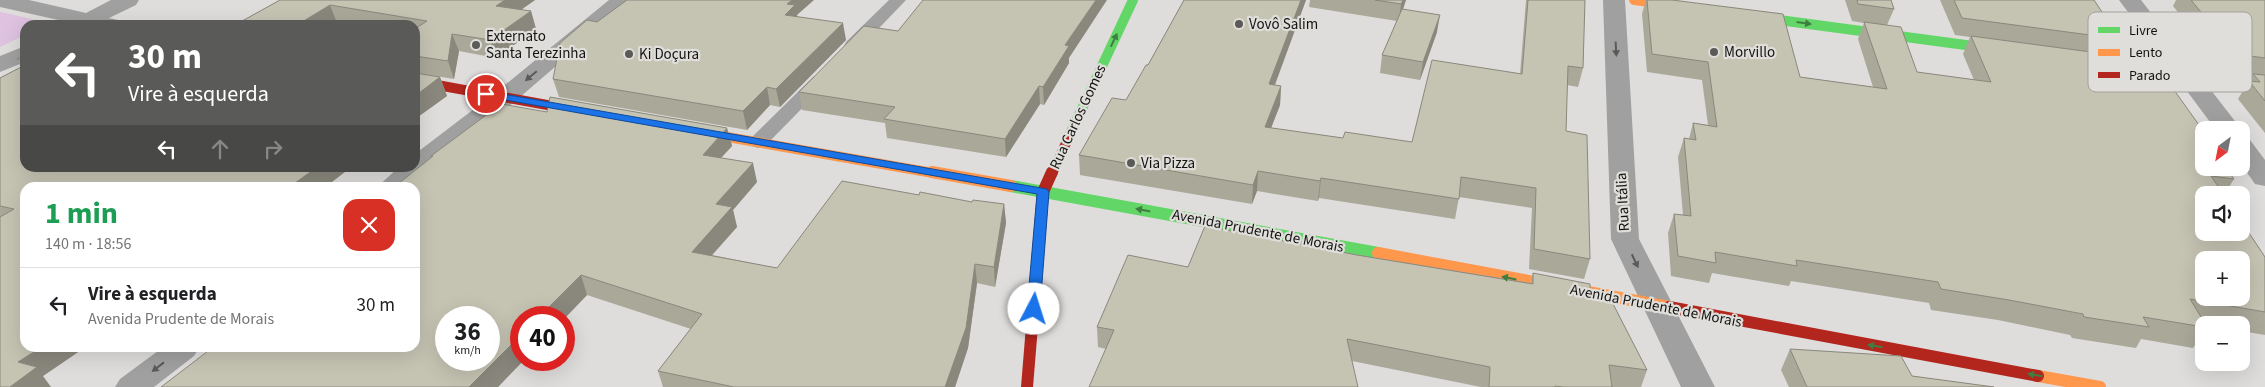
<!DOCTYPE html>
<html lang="pt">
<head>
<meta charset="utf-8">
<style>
	body { margin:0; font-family:"Source Sans 3",sans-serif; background:#f6f6f6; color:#202124; height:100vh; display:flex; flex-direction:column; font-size:19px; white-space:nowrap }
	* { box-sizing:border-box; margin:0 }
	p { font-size:16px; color:#757577 }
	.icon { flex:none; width:28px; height:28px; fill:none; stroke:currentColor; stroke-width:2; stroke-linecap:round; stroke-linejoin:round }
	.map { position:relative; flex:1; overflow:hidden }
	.sheet { position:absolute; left:20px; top:182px; width:400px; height:170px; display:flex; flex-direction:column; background:#fff; border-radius:15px; box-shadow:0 5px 20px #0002 }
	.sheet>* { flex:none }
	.top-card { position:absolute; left:20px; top:20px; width:400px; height:152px; border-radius:15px; box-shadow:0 5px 20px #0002; background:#5a5a58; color:#fff; overflow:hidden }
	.needle { width:32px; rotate:212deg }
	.tools { position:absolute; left:2195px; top:121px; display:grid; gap:10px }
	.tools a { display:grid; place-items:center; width:55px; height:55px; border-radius:10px; background:#fff; box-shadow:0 5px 20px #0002; font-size:25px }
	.speed { position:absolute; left:435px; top:306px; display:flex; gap:10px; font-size:25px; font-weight:700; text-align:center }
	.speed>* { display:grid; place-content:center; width:65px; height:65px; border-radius:50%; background:#fff; box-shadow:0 5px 20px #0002; line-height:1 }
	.speed small { font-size:12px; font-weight:400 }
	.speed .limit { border:8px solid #d22; background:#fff; color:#111 }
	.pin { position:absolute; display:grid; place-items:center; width:42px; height:42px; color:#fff; margin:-21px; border:2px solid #fff; border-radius:50%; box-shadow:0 1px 5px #0007 }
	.me { position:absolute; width:55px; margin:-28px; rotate:5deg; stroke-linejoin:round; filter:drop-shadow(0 0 4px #0008) }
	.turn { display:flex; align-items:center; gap:18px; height:105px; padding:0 25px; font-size:22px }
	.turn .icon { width:65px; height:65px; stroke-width:2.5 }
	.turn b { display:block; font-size:35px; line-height:42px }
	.lanes { display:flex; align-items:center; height:48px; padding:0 25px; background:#0003; justify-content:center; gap:25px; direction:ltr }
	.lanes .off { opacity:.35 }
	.round { display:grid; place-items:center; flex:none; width:52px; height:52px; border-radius:15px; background:#f6f6f6 }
	.summary { display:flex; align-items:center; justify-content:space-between; height:85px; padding:0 25px }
	h1 { font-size:30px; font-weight:700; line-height:38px; color:#1e9e55 }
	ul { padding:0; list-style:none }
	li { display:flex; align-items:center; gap:15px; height:75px; padding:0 25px; border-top:1px solid #e0e0e0 }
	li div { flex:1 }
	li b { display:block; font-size:19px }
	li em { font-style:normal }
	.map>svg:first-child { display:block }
	.green { fill:#dec2e0 }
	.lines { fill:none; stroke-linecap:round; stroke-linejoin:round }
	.lane { fill:#a0a0a0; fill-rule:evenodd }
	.street { fill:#a0a0a0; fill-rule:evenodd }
	.fast-far1 { stroke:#63d668; stroke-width:10 }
	.fast { stroke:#63d668; stroke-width:12 }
	.slow-far1 { stroke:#ff974d; stroke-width:10 }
	.slow { stroke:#ff974d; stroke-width:12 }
	.jam-far1 { stroke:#b3261e; stroke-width:10 }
	.jam { stroke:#b3261e; stroke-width:12 }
	.wall { fill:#a9a899 }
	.shaded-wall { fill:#8a887d }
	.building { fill:#c5c3b2; stroke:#8a887d; fill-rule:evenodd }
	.oneway { fill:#3f7e41 }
	.oneway2 { fill:#5a5a59 }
	.route { fill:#1a73e8; stroke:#114b97 }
	.poi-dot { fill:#5a5a58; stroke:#dfdeda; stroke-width:2 }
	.labels { text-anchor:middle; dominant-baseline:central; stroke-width:4.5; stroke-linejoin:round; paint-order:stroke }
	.poi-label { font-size:15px; fill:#131312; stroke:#dfdeda; text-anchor:start }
	.street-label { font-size:15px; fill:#131312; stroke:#dfdeda }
	.key { fill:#dfdeda; stroke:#a2a19e; stroke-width:1 }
	.key-label { font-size:14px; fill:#131312 }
</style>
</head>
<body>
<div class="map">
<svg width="2265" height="387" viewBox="0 0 2265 387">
	<rect width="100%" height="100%" fill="#dedddb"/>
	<polygon class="green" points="0,12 1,12 49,23 45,25 25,25 25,35 0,47"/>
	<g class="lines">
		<g class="lane">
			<polygon points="889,0 906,0 858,50 846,50 844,46 846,42"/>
			<polygon points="820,75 826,76 829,80 826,84 765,146 758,148 751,146 749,142 751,138 814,76"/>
		</g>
		<g class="street">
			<polygon points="0,0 29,0 86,13 111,0 139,0 136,5 109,18 118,20 121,25 73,25 72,23 0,7"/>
			<polygon points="609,0 633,0 513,103 406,188 376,188 398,168 415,168 415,154 495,93"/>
			<polygon points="1603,0 1625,0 1639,239 1715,387 1681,387 1611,239"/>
			<polygon points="2119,0 2141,0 2238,125 2242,130 2241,131 2216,130"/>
			<polygon points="25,46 25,62 0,72 0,56"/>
			<polygon points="2241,138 2250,140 2265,160 2265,186 2255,184 2241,164"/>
			<polygon points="162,348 199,348 194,356 154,387 115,387 120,379"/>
		</g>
		<g class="fast-far1">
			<polyline points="1749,16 2003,50"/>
			<polyline points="1071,132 1133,0"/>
		</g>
		<polyline class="fast" points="1011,186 1378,253"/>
		<g class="slow-far1">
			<polyline points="1634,0 1681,6"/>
			<polyline points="2123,67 2265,86"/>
			<polyline points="693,131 939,174"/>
		</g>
		<g class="slow">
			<polyline points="932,172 1011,186"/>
			<polyline points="1378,253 1669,307"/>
			<polyline points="2038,376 2100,387"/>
		</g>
		<g class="jam-far1">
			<polyline points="415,81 586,112"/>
			<polyline points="1052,174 1071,132"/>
		</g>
		<g class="jam">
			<polyline points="1669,307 2038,376"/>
			<polyline points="1027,387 1043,192 1052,172"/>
		</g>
	</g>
	<g class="wall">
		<polygon points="280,0 535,0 521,10 531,11 536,29 496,58 459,51 454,79 417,73 440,77 447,96 415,119 415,25 352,25 337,23 333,25 235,25"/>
		<polygon points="1184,0 1306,0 1275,85 1281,86 1280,105 1271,128 1343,138 1412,142 1520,74 1526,0 1585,0 1583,68 1578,87 1567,85 1566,131 1590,259 1584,279 1529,269 1532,208 1459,197 1455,219 1319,198 1318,201 1257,191 1252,204 1080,175 1079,155 1126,100 1148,65"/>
		<polygon points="1310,0 1406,0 1403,9 1437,32 1420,80 1380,73 1382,55 1397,21 1309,7"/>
		<polygon points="1646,0 1672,0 1800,77 1873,87 1858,39 1864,23 1852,21 1845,0 1891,0 1894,9 1887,25 1917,72 1974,80 1963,54 1970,37 1955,35 1940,0 2094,0 2120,39 2111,55 2204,168 2234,179 2224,195 2265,257 2265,335 2241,331 2241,325 2205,324 2204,325 2204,332 2193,348 2141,339 2136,348 2072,338 2070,335 1998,320 1931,310 1929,303 1791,281 1789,286 1712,273 1709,283 1671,276 1668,233 1674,214 1683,215 1678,157 1684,138 1689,139 1693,123 1708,125 1702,80 1647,72 1642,14"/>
		<polygon points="2176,0 2265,0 2265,133 2238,99 2252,76 2226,72 2173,6"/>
		<polygon points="797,15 797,16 846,40 780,107 770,105 747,130 559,97 553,79 597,22"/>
		<polygon points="25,55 25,168 350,168 324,188 25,188 25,348 84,348 43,376 0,387 0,78 21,67 17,59"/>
		<polygon points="1069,58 1069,63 1044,105 1040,104 1006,157 887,138 885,123 802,110 799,92"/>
		<polygon points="547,112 727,128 732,146 721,158 757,182 733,210 737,227 712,255 777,268 919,195 972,202 1004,204 1006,223 995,287 977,283 968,348 955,387 663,387 658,371 691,329 587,295 564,319 564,318 521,360 524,360 498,387 415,348 432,158 431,156"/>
		<polygon points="1357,255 1531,283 1533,273 1590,296 1647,370 1641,387 1481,387 1352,361 1106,349 1098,347 1097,327 1188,267"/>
		<polygon points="1790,349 1912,376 1994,387 1789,387 1781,370"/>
	</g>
	<g class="shaded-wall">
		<polygon points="505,0 535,0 502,23 496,6"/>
		<polygon points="792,0 814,0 797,15 798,22 785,15 787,4"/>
		<polygon points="1096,0 1107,0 1069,58 1069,63 1044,105 1043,87 1065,45"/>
		<polygon points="1301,0 1306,0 1268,103 1269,84"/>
		<polygon points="1403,0 1406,0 1399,21 1401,4"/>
		<polygon points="330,5 337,23 333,25 297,25"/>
		<polygon points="531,11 536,29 496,58 490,40"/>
		<polygon points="1440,15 1437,32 1420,80 1423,62"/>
		<polygon points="843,23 846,40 780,107 776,89"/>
		<polygon points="452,34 459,51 454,79 448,61"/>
		<polygon points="440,77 447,96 415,119 415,96"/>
		<polygon points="1039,86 1040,104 1006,157 1005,139"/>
		<polygon points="1281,86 1280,105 1264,146 1265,127"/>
		<polygon points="767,87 770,105 747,130 743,111"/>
		<polygon points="727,128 732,146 707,173 703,155"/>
		<polygon points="753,163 757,182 733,210 737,227 697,272 692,252 716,204"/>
		<polygon points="316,168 350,168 324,188 288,188"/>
		<polygon points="1258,171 1257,191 1252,204 1253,185"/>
		<polygon points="1321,178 1319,198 1318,201 1320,181"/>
		<polygon points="1004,204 1006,223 995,287 994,267"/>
		<polygon points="975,264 977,283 968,348 955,387 945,387"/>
		<polygon points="581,275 587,295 564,319 564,318 538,318"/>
		<polygon points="521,335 521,360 524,360 498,387 469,387"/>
		<polygon points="40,348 84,348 43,376 51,387 10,387 18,362"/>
	</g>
	<g class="building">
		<polygon points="280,0 505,0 496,6 531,11 490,40 452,34 448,61 415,56 415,29 427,21 330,5 297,25 235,25"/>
		<polygon points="627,0 792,0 787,4 795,5 785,15 843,23 776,89 767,87 743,111 553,79 560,43 587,20 597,22"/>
		<polygon points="923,0 1096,0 1065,45 1069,46 1043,87 1039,86 1005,139 884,119 895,107 799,92 864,26 898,31"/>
		<polygon points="1184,0 1301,0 1269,84 1281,86 1265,127 1343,138 1345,132 1412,142 1432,60 1522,74 1528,0 1585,0 1583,68 1568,66 1566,131 1587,135 1590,259 1534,249 1536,188 1461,177 1459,199 1321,178 1320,181 1258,171 1253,185 1079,155 1112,98 1126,100 1146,65 1148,65"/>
		<polygon points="1375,0 1403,0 1401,4"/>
		<path d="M1647,0H1672L1783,14L1800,77L1887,89L1864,22L1901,27L1917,72L1991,82L1971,36L2136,58L2159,69L2204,132V168H2226L2234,179L2211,176L2224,195H2204V232H2241V221L2265,257V312L2190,299L2206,325H2204V327L2143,317L2149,327L2084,317L2083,314L2009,300L1941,289L1938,282L1796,260L1797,266L1715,252L1716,263L1678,256L1674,214L1691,216L1684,138L1696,140L1693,123L1717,127L1708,62L1652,54ZM2204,260H2241V298H2204Z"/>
		<polygon points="1857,0 1891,0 1894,9 1858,4"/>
		<polygon points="1954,0 2094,0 2120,39 1962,18"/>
		<polygon points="2191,0 2265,0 2265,58 2236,54"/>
		<polygon points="1402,9 1440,15 1423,62 1382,55"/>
		<polygon points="25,55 25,61 17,59"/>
		<polygon points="25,65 25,168 316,168 288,188 25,188 25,281 20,284 25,286 25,348 40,348 18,362 37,367 10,387 0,387 0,217 14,209 0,206 0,78"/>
		<polygon points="415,73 440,77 415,96"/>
		<polygon points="2253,74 2265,75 2265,101 2249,81 2260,82"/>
		<path d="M550,97L727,128L703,155L753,163L716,204L732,207L692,252L777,268L842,181L919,195L920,192L972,202L973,200L1004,204L994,267L975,264L966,328L945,387H734L658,371L702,314L581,275L538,318H521V335L469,387H161L212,348H415V188H393L433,156H431L501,104L547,112ZM446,318H489V360H446Z"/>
		<polygon points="1205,226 1357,255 1533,284 1533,273 1590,284 1590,296 1611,300 1647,370 1609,365 1612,387 1563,387 1555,386 1555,387 1489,387 1490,367 1347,339 1358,387 1089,387 1114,330 1097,327 1128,255 1188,267"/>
		<polygon points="1790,349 1901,356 1912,376 1994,387 1807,387"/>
	</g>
	<defs><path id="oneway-solid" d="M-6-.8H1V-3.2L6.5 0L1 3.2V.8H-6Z" transform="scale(1.25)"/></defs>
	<g class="oneway">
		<use href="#oneway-solid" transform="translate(1804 23) rotate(8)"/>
		<use href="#oneway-solid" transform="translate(1114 40) rotate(-65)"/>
		<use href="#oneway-solid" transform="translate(1143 210) rotate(-169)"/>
		<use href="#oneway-solid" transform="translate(1509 278) rotate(-169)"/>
		<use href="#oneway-solid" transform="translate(1875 346) rotate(-170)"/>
		<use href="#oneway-solid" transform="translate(2035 375) rotate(-170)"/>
	</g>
	<g class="oneway2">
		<use href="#oneway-solid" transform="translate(1616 49) rotate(87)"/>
		<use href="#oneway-solid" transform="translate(531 76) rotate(140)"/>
		<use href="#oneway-solid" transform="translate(1635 261) rotate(65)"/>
		<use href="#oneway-solid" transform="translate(158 367) rotate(142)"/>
	</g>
	<polygon class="route" points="486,91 1047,189 1049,192 1040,309 1034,313 1027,309 1037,194 483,96 483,92"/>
	<g class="poi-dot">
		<circle cx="1239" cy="24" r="5"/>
		<circle cx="476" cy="45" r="5"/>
		<circle cx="1714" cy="52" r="5"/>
		<circle cx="629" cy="54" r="5"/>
		<circle cx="1131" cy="163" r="5"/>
	</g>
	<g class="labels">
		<g class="poi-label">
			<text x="1249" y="24">Vovô Salim</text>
			<text x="486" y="36">Externato<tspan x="486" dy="17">Santa Terezinha</tspan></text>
			<text x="1724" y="52">Morvillo</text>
			<text x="639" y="54">Ki Doçura</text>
			<text x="1141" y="163">Via Pizza</text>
		</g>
		<g class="street-label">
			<text transform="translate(1078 117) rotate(-65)">Rua Carlos Gomes</text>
			<text transform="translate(1623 202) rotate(-93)">Rua Itália</text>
			<text transform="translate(1258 231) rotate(11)">Avenida Prudente de Morais</text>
			<text transform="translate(1656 306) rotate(11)">Avenida Prudente de Morais</text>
		</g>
	</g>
	<rect x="2088" y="12" width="164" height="80" rx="8" class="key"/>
	<rect x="2098" y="27" width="22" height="6" fill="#63d668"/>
	<rect x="2098" y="49" width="22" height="7" fill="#ff974d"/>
	<rect x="2098" y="72" width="22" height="6" fill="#b3261e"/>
	<g class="key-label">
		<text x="2129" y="35">Livre</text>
		<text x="2129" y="57">Lento</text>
		<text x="2129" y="80">Parado</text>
	</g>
</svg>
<div class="tools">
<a><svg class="needle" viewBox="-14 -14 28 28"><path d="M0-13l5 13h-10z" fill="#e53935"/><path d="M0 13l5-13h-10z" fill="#757577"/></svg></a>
<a><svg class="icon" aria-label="sound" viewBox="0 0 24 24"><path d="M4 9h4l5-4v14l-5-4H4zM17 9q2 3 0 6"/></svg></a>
<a>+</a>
<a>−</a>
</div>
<div class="speed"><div>36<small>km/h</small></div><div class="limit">40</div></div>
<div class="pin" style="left:486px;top:94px;background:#d93025"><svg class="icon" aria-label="arrive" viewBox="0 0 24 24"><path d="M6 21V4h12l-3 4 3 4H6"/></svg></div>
<svg class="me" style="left:1034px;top:309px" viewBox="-20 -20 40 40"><circle r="19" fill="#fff"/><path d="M0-13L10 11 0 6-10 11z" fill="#1a73e8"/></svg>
<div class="top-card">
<div class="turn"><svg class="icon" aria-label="left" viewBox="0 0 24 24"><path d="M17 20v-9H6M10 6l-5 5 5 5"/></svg><div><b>30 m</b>Vire à esquerda</div></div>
<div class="lanes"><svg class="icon" aria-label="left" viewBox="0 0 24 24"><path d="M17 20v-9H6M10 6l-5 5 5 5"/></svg><svg class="icon off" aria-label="ahead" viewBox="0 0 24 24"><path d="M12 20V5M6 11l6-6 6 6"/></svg><svg class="icon off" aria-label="right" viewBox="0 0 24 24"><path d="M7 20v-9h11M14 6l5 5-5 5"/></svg></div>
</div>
<section class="sheet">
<div class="summary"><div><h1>1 min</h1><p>140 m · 18:56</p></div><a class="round" style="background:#d93025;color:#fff"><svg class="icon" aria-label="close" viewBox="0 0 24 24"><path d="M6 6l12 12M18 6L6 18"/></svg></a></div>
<ul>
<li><svg class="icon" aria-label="left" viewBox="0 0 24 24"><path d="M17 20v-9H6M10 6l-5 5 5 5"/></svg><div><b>Vire à esquerda</b><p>Avenida Prudente de Morais</p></div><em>30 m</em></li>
</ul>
</section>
</div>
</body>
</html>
